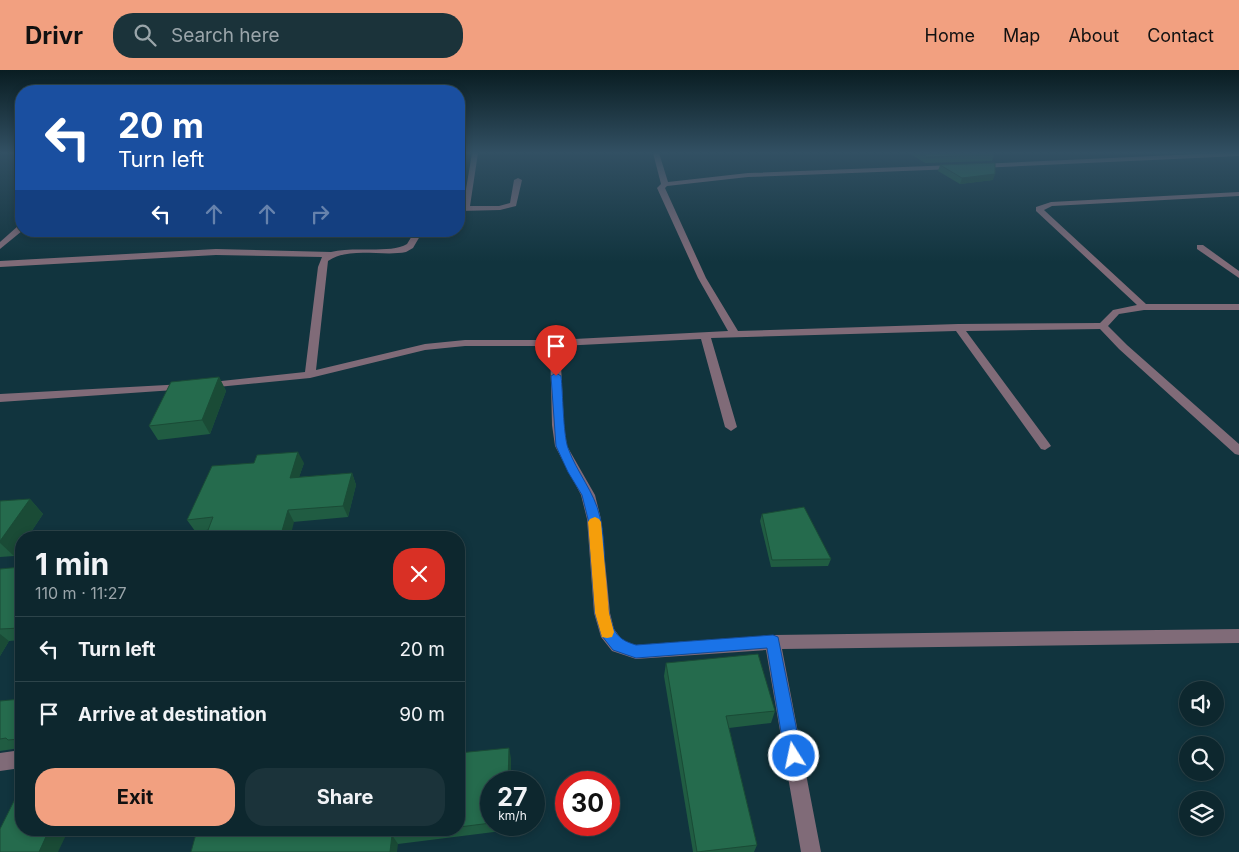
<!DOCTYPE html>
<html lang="en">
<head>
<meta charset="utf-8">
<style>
	body { margin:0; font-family:Inter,sans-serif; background:#1b333a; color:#f1f3f6; height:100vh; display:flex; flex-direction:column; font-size:19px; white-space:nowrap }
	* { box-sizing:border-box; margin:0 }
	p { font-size:16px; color:#9aa5aa }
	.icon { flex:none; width:28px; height:28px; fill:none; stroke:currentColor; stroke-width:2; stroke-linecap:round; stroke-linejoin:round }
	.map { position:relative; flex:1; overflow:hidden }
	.panel { position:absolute; left:15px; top:461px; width:450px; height:305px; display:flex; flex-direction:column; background:#0d272e; border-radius:20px; box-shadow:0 2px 8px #0003,0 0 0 1px #2d444a }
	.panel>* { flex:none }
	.guide { position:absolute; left:15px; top:15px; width:450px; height:152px; border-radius:20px; box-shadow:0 2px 8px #0003,0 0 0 1px #2d444a; background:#1a4fa0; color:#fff; overflow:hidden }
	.fabs { position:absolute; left:1179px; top:611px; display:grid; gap:10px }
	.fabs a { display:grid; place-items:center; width:45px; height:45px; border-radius:50%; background:#0d272e; box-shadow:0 2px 8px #0003,0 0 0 1px #2d444a; font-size:25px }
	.speed { position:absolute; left:480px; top:701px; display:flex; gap:10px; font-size:25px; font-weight:700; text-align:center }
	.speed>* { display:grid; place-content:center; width:65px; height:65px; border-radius:50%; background:#0d272e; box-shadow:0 2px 8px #0003,0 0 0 1px #2d444a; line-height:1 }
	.speed small { font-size:12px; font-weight:400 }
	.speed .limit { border:8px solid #d22; background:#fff; color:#111 }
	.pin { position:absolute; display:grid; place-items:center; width:42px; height:42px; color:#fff; margin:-51px -21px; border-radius:50% 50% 50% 0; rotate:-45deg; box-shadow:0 0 5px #0007 }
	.pin .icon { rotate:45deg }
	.me { position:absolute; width:55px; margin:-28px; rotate:350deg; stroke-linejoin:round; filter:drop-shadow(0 0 4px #0008) }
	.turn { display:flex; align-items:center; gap:18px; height:105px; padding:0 20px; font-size:22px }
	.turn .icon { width:65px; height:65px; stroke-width:2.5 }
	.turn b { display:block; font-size:35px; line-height:42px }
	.lanes { display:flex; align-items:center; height:48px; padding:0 20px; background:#0003; justify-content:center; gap:25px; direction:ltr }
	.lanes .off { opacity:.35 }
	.round { display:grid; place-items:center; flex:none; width:52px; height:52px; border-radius:20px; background:#1b333a }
	.summary { display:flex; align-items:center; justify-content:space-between; height:85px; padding:0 20px }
	h1 { font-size:30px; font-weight:700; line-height:38px }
	.cta { display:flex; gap:10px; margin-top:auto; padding:10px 20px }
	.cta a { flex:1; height:58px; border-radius:20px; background:#f2a080; color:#111; font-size:20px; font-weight:700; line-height:58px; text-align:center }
	.cta a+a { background:#1b333a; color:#f1f3f6 }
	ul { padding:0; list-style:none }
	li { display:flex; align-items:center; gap:15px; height:65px; padding:0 20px; border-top:1px solid #2d444a }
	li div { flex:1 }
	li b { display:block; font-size:19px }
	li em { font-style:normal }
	header { display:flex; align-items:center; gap:30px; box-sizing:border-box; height:70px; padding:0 25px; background:#f2a080; color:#111 }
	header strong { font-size:24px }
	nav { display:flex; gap:28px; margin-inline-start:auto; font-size:18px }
	.search { width:350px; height:45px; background:#1b333a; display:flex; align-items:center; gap:12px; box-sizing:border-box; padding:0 18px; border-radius:20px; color:#9aa5aa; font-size:19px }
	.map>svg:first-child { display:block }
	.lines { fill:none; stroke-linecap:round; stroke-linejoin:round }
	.minor { fill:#806b78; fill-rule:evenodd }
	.wall { fill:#205c42 }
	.shaded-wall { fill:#1a4b36 }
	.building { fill:#256b4d; stroke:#1a4b36 }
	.route { fill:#1a73e8; stroke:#114b97 }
	.slow { fill:#f59e0b }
</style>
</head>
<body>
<header>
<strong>Drivr</strong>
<div class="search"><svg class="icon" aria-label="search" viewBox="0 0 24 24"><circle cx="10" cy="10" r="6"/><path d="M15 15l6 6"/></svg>Search here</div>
<nav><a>Home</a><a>Map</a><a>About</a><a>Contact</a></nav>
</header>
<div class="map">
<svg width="1239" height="782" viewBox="0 0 1239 782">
	<rect width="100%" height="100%" fill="#11343e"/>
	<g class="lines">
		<g class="minor">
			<polygon points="472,83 478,83 470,136 499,136 510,133 514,110 518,108 522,110 516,136 500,140 459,141 459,137 463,137"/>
			<path d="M653,83H659L668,112L748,103L954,95L957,97L954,99L748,107L667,116L665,118L706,208L738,261L958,254L1100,253L1113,240L1137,235L1036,141V137L1051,132L1239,122V126L1052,136L1044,140L1146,234H1239V240H1144L1119,244L1108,256L1127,275L1239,374V385L1235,384L1119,279L1100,259L966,261L1049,373L1051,376L1045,380L1041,379L956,261L711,268L737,357L731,361L725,357L701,269L560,276L564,355L567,376L595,425L601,449L610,543L614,559L623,571L636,575L773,565L1239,559V573L782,579L821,782H801L766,580L636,589L612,581L601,567L594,543L587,449L581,425L555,376L552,355L550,276H465L425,280L310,308L207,318L201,315L203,313L305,302L318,197L322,187L216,185L0,197V191L216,179L331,182C353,176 390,184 407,174L415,161H423L413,178L406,182C382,187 350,176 328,191L316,300L425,274L465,270H555L728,261L698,208L657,118L661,114Z"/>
			<polygon points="1220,83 1239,83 1239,86 979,98 976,96 979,94"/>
			<polygon points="18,156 21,156 22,161 0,179 0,172"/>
			<polygon points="1197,175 1203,175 1239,201 1239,208 1197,179"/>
			<polygon points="185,314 189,315 191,317 189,319 0,332 0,324"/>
			<polygon points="21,680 21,698 0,701 0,683"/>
		</g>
	</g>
	<g class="wall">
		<polygon points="909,83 994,83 994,85 992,91 925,93"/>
		<polygon points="940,95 993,110 960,114 938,101"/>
		<polygon points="219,307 226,321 210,364 158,370 149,356"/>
		<polygon points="304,393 299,407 352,403 356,415 348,447 195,461 187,450"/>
		<polygon points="30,429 43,444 27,468 21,468 21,475 14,486 0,487 0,431"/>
		<polygon points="762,444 831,489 828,496 771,497 760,451"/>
		<polygon points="21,497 21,570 9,571 0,586 0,499"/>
		<polygon points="666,593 775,641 771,653 729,658 757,775 754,782 693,782 664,606"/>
		<polygon points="21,629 21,679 20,678 0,681 0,631"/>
		<polygon points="459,683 511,688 491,712 491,755 511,755 511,760 398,774 197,760 459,760"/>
	</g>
	<g class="shaded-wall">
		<polygon points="995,104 993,110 960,114 962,108"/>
		<polygon points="219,307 226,321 210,364 202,350"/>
		<polygon points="298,382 304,393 295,419 290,408"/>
		<polygon points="352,403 356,415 348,447 343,436"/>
		<polygon points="30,429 43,444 27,468 21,468 21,475 14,486 0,473 0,471"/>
		<polygon points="288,440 294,452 290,468 280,468"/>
		<polygon points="0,564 9,571 0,586"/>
		<polygon points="509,678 511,688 511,712 508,712"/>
		<polygon points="49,760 66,760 68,761 58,782 39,782"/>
		<polygon points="392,765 398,774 397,782 390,782"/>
	</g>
	<g class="building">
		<polygon points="920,83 994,83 994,85 927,87"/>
		<polygon points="995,93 995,104 962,108 940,95"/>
		<polygon points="219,307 202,350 149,356 171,312"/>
		<polygon points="298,382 290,408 352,403 343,436 288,440 280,468 205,468 213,447 187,450 212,396 254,393 257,385"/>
		<polygon points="30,429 0,471 0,431"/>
		<polygon points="804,437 831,489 772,490 762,444"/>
		<polygon points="21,497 21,558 0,559 0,499"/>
		<polygon points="758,584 775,641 726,646 757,775 697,782 666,593"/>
		<polygon points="21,629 21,669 8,670 6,668 0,669 0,631"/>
		<polygon points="509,678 508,712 491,712 491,753 459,757 459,683"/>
		<polygon points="21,717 21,760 49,760 39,782 0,782 0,759"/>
		<polygon points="197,760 434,760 392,765 390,782 191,782"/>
	</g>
	<linearGradient id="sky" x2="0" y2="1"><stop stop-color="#091d22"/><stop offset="0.43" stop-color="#325063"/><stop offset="1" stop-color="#325063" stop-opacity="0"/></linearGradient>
	<rect width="1239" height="192" fill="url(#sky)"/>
	<path class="route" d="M556,303L561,306C563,323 563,364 568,378C577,403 594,421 600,447C608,479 601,527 613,557C617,568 626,572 636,575L773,565L778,567L802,686L799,692L794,695L788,692L785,686L767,578L636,588L613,580L602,566L595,543L588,449L582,425L568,402L556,376L551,306Z"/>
	<polygon class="slow" points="595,447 599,449 601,452 609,543 614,562 612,567 607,568 602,567 595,543 588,452 590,449"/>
</svg>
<div class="fabs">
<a><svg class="icon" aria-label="sound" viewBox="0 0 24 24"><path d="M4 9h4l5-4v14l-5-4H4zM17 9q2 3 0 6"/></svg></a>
<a><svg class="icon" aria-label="search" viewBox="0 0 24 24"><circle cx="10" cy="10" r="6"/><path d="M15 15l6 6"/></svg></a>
<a><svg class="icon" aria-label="layers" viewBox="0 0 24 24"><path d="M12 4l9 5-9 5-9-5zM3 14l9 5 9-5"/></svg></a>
</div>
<div class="speed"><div>27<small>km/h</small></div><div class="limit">30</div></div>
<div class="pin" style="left:556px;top:306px;background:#d93025"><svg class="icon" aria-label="arrive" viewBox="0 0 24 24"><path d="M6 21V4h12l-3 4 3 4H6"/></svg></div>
<svg class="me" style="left:794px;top:686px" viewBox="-20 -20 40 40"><circle r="17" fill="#1a73e8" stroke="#fff" stroke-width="3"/><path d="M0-11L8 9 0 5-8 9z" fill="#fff"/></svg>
<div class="guide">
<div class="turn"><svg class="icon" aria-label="left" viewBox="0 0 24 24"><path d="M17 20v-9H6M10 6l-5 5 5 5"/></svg><div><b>20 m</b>Turn left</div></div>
<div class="lanes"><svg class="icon" aria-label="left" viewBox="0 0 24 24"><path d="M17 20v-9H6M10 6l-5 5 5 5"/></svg><svg class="icon off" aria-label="ahead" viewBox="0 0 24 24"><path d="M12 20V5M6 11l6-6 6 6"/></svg><svg class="icon off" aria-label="ahead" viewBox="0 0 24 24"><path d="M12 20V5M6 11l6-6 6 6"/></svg><svg class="icon off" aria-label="right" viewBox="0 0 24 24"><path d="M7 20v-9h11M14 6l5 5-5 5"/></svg></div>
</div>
<section class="panel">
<div class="summary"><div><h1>1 min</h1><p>110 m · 11:27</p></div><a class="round" style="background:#d93025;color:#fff"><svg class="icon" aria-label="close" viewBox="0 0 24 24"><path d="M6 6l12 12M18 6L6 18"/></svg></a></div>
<ul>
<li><svg class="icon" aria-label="left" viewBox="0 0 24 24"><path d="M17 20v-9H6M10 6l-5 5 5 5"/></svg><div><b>Turn left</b></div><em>20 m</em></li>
<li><svg class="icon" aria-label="arrive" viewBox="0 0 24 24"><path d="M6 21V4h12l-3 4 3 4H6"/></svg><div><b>Arrive at destination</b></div><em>90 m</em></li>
</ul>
<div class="cta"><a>Exit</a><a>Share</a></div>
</section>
</div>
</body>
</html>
